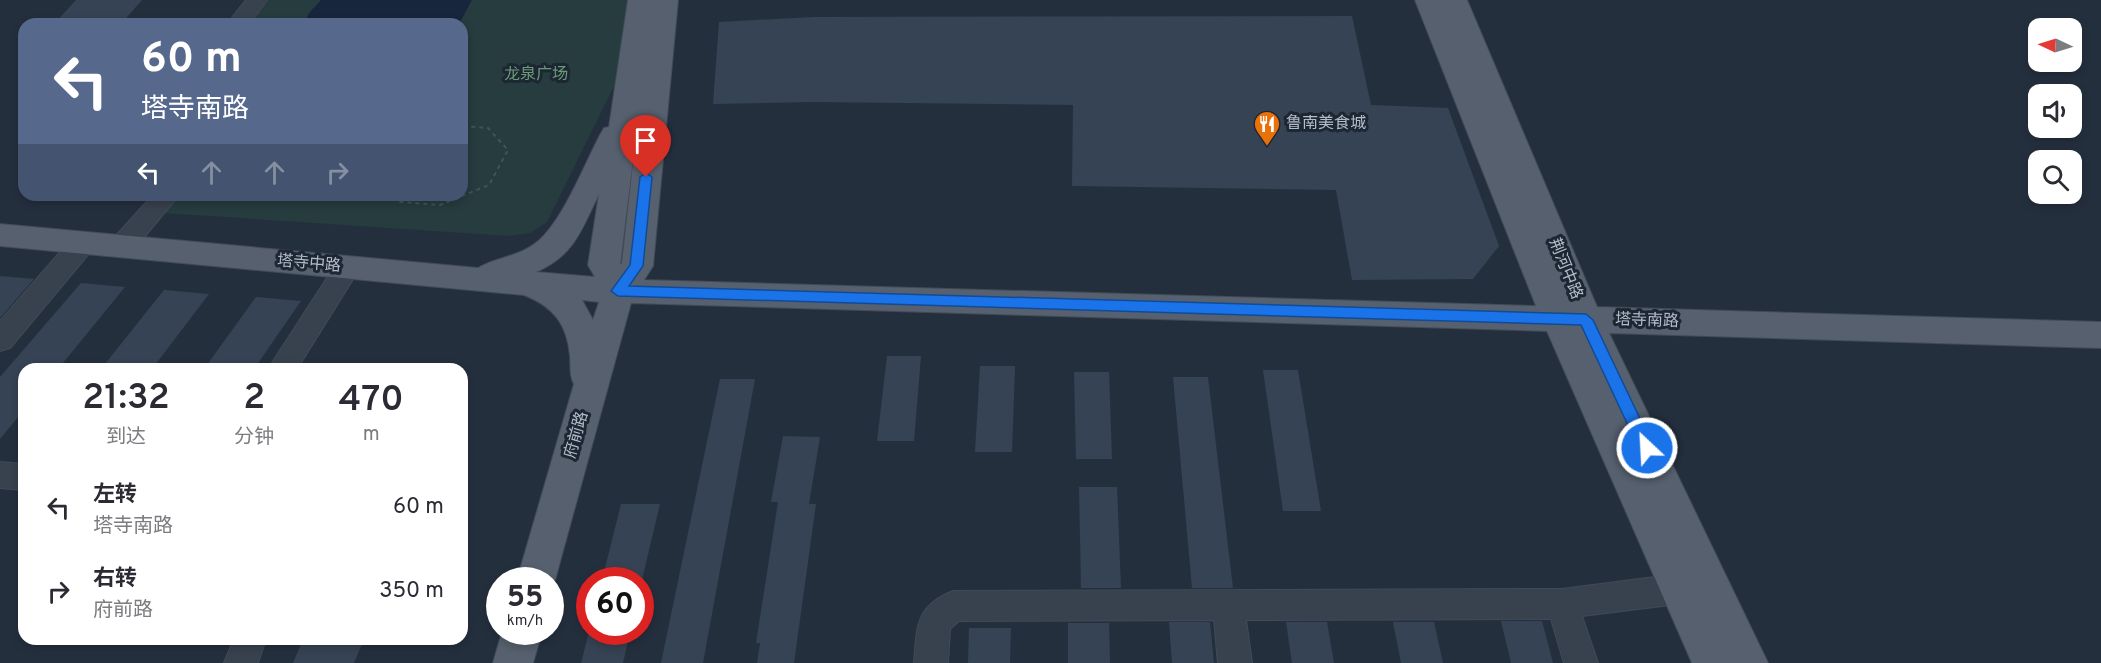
<!DOCTYPE html>
<html lang="zh">
<head>
<meta charset="utf-8">
<style>
	body { margin:0; font-family:Overpass,"Noto Sans SC",sans-serif; background:#f2f2f3; color:#2b2b33; height:100vh; display:flex; flex-direction:column; font-size:22px; white-space:nowrap }
	* { box-sizing:border-box; margin:0 }
	p { font-size:20px; color:#7c7c81 }
	.icon { flex:none; width:33px; height:33px; fill:none; stroke:currentColor; stroke-width:2; stroke-linecap:round; stroke-linejoin:round }
	.map { position:relative; flex:1; overflow:hidden }
	.side { position:absolute; left:18px; top:363px; width:450px; height:282px; display:flex; flex-direction:column; background:#fff; border-radius:18px; box-shadow:0 3px 9px #0003 }
	.side>* { flex:none }
	.guide { position:absolute; left:18px; top:18px; width:450px; height:183px; border-radius:18px; box-shadow:0 3px 9px #0003; background:#56698c; color:#fff; overflow:hidden }
	.needle { width:39px; rotate:274deg }
	.tools { position:absolute; left:2028px; top:18px; display:grid; gap:12px }
	.tools a { display:grid; place-items:center; width:54px; height:54px; border-radius:12px; background:#fff; box-shadow:0 3px 9px #0003; font-size:30px }
	.speed { position:absolute; left:486px; top:567px; display:flex; gap:12px; font-size:30px; font-weight:700; text-align:center }
	.speed>* { display:grid; place-content:center; width:78px; height:78px; border-radius:50%; background:#fff; box-shadow:0 3px 9px #0003; line-height:1 }
	.speed small { font-size:15px; font-weight:400 }
	.speed .limit { border:9px solid #d22; background:#fff; color:#111 }
	.pin { position:absolute; display:grid; place-items:center; width:51px; height:51px; color:#fff; margin:-62px -26px; border-radius:50% 50% 50% 0; rotate:-45deg; box-shadow:0 0 6px #0007 }
	.pin .icon { rotate:45deg }
	.me { position:absolute; width:66px; margin:-33px; rotate:335deg; stroke-linejoin:round; filter:drop-shadow(0 0 4px #0008) }
	.turn { display:flex; align-items:center; gap:21px; height:126px; padding:0 24px; font-size:27px }
	.turn .icon { width:78px; height:78px; stroke-width:2.5 }
	.turn b { display:block; font-size:42px; line-height:51px }
	.lanes { display:flex; align-items:center; height:57px; padding:0 24px; background:#0003; justify-content:center; gap:30px; direction:ltr }
	.lanes .off { opacity:.35 }
	.eta { display:flex; justify-content:space-evenly; align-items:center; height:102px; text-align:center }
	.eta b { font-size:36px; font-weight:600; line-height:42px }
	ul { padding:0; list-style:none }
	li { display:flex; align-items:center; gap:18px; height:84px; padding:0 24px }
	li div { flex:1 }
	li b { display:block; font-size:22px }
	li em { font-style:normal }
	.map>svg:first-child { display:block }
	.green { fill:#263c3f }
	.water { fill:#17263c }
	.building { fill:#364354 }
	.lines { fill:none; stroke-linecap:round; stroke-linejoin:round }
	.minor-casing { stroke:#414a57; stroke-width:2 }
	.major-casing { stroke:#414a57; stroke-width:2 }
	.path { stroke:#3f5557; stroke-width:2; stroke-dasharray:4 4; stroke-linecap:butt }
	.minor { fill:#38414e; fill-rule:evenodd }
	.major { fill:#56606e; fill-rule:evenodd }
	.route { fill:#1a73e8; stroke:#114b97; stroke-width:1.5 }
	.labels { text-anchor:middle; dominant-baseline:central; stroke-width:6; stroke-linejoin:round; paint-order:stroke }
	.park-label { font-size:16px; fill:#6b9a76; stroke:#1d2633 }
	.poi-label { font-size:16px; fill:#b4bcc9; stroke:#1d2633; text-anchor:start }
	.street-label { font-size:16px; fill:#b4bcc9; stroke:#1d2633 }
</style>
</head>
<body>
<div class="map">
<svg width="2101" height="663" viewBox="0 0 2101 663">
	<rect width="100%" height="100%" fill="#242f3e"/>
	<polygon class="green" points="266,0 632,0 624,66 547,222 530,233 508,236 165,213 179,195 462,195 462,24 248,24"/>
	<polygon class="water" points="321,0 472,0 459,24 308,24 306,20 309,13"/>
	<g class="building">
		<polygon points="76,0 142,0 121,24 54,24"/>
		<polygon points="1352,16 1371,105 1448,108 1499,246 1473,279 1352,280 1336,190 1072,186 1073,105 813,102 713,104 719,22 813,17"/>
		<polygon points="0,276 34,279 0,318"/>
		<polygon points="81,283 125,287 58,369 24,369 24,410 0,439 0,377"/>
		<polygon points="164,290 209,294 152,369 101,369"/>
		<polygon points="256,297 301,301 254,369 204,369"/>
		<polygon points="887,356 921,356 914,441 877,441"/>
		<polygon points="980,366 1015,366 1012,452 975,452"/>
		<polygon points="1263,370 1298,370 1321,511 1283,511"/>
		<polygon points="1074,372 1109,372 1112,459 1076,459"/>
		<polygon points="1173,377 1208,377 1233,588 1192,588"/>
		<polygon points="720,379 755,379 703,663 661,663"/>
		<polygon points="783,436 820,437 809,504 816,504 794,663 757,663 760,643 756,643 778,502 771,502"/>
		<polygon points="1079,487 1117,487 1121,588 1081,588"/>
		<polygon points="621,504 660,504 642,580 602,580"/>
		<polygon points="1501,621 1542,621 1553,663 1511,663"/>
		<polygon points="1169,622 1210,622 1214,663 1172,663"/>
		<polygon points="1286,622 1327,622 1334,663 1292,663"/>
		<polygon points="1393,622 1434,622 1443,663 1401,663"/>
		<polygon points="1068,623 1109,623 1110,663 1068,663"/>
		<polygon points="969,628 1011,628 1010,663 968,663"/>
		<polygon points="589,632 630,632 623,663 581,663"/>
		<polygon points="303,639 364,639 354,663 293,663"/>
	</g>
	<g class="lines">
		<g class="minor-casing">
			<g id="minor">
				<polygon points="246,0 267,0 249,24 227,24"/>
				<polygon points="153,195 179,195 131,253 122,255 113,253 109,246 113,239"/>
				<polygon points="83,234 92,236 96,243 92,250 10,348 0,351 0,321 74,236"/>
				<polygon points="347,258 356,261 360,268 297,369 268,369 338,261"/>
				<polygon points="0,462 24,464 24,490 0,488"/>
				<path d="M1678,574L1689,579L1694,589L1689,599L1678,604L1582,616L1598,663H1564L1551,619L1246,620L1252,663H1218L1214,620L959,621L950,629L948,663H914C917,627 915,606 953,591L1562,589Z"/>
				<polygon points="234,639 266,639 258,663 224,663"/>
			</g>
		</g>
		<g class="major-casing">
			<g id="major">
				<path d="M628,0H678L653,266L644,280L1536,306L1415,0H1441L1456,37L1441,0H1467L1597,307L2101,322V348L1609,333L1768,663H1692L1547,331L631,303L555,580L550,591V580H517L574,384C569,375 571,367 570,356C567,324 554,307 524,295L0,246V224L478,268C494,258 516,257 533,245C560,228 584,165 600,135L604,128L609,127ZM638,119L622,263L620,265ZM599,194L588,265L595,277L536,272C575,255 581,230 599,194ZM582,300L599,302L593,320Z"/>
				<polygon points="502,632 542,632 533,663 493,663"/>
			</g>
		</g>
		<polyline class="path" points="395,195 400,202 440,205 489,185 508,150 488,128 462,126"/>
		<use href="#minor" class="minor"/>
		<use href="#major" class="major"/>
	</g>
	<polygon class="route" points="646,173 652,177 643,266 629,286 1586,314 1593,320 1654,448 1652,453 1647,455 1641,453 1581,325 618,296 611,291 630,265 640,177"/>
	<defs>
		<g id="restaurant-pin" transform="scale(1.35)"><path d="M0 17L-7.5 6A9.5 9.5 0 1 1 7.5 6Z" fill="#e8710a" stroke="#1d2633"/><path d="M-5-6h1v4h1v-4h1v4h1v-4h1v5L-1.5 .5V6h-2V.5L-5-1ZM5-6V6H3V1.5H1.5Q1.5-4 5-6Z" fill="#fff"/></g>
	</defs>
	<g fill-rule="evenodd">
		<use href="#restaurant-pin" x="1267" y="124"/>
	</g>
	<g class="labels">
		<g class="park-label">
			<text x="536" y="75">龙泉广场</text>
		</g>
		<g class="poi-label">
			<text x="1286" y="124">鲁南美食城</text>
		</g>
		<g class="street-label">
			<text transform="translate(309 264) rotate(5)">塔寺中路</text>
			<text transform="translate(1565 269) rotate(68)">荆河中路</text>
			<text transform="translate(1647 321) rotate(2)">塔寺南路</text>
			<text transform="translate(577 435) rotate(-74)">府前路</text>
		</g>
	</g>
</svg>
<div class="tools">
<a><svg class="needle" viewBox="-14 -14 28 28"><path d="M0-13l5 13h-10z" fill="#e53935"/><path d="M0 13l5-13h-10z" fill="#7c7c81"/></svg></a>
<a><svg class="icon" aria-label="sound" viewBox="0 0 24 24"><path d="M4 9h4l5-4v14l-5-4H4zM17 9q2 3 0 6"/></svg></a>
<a><svg class="icon" aria-label="search" viewBox="0 0 24 24"><circle cx="10" cy="10" r="6"/><path d="M15 15l6 6"/></svg></a>
</div>
<div class="speed"><div>55<small>km/h</small></div><div class="limit">60</div></div>
<div class="pin" style="left:646px;top:177px;background:#d93025"><svg class="icon" aria-label="arrive" viewBox="0 0 24 24"><path d="M6 21V4h12l-3 4 3 4H6"/></svg></div>
<svg class="me" style="left:1647px;top:448px" viewBox="-20 -20 40 40"><circle r="17" fill="#1a73e8" stroke="#fff" stroke-width="3"/><path d="M0-11L8 9 0 5-8 9z" fill="#fff"/></svg>
<div class="guide">
<div class="turn"><svg class="icon" aria-label="left" viewBox="0 0 24 24"><path d="M17 20v-9H6M10 6l-5 5 5 5"/></svg><div><b>60 m</b>塔寺南路</div></div>
<div class="lanes"><svg class="icon" aria-label="left" viewBox="0 0 24 24"><path d="M17 20v-9H6M10 6l-5 5 5 5"/></svg><svg class="icon off" aria-label="ahead" viewBox="0 0 24 24"><path d="M12 20V5M6 11l6-6 6 6"/></svg><svg class="icon off" aria-label="ahead" viewBox="0 0 24 24"><path d="M12 20V5M6 11l6-6 6 6"/></svg><svg class="icon off" aria-label="right" viewBox="0 0 24 24"><path d="M7 20v-9h11M14 6l5 5-5 5"/></svg></div>
</div>
<section class="side">
<div class="eta">
<div><b>21:32</b><p>到达</p></div>
<div><b>2</b><p>分钟</p></div>
<div><b>470</b><p>m</p></div>
</div>
<ul>
<li><svg class="icon" aria-label="left" viewBox="0 0 24 24"><path d="M17 20v-9H6M10 6l-5 5 5 5"/></svg><div><b>左转</b><p>塔寺南路</p></div><em>60 m</em></li>
<li><svg class="icon" aria-label="right" viewBox="0 0 24 24"><path d="M7 20v-9h11M14 6l5 5-5 5"/></svg><div><b>右转</b><p>府前路</p></div><em>350 m</em></li>
</ul>
</section>
</div>
</body>
</html>
